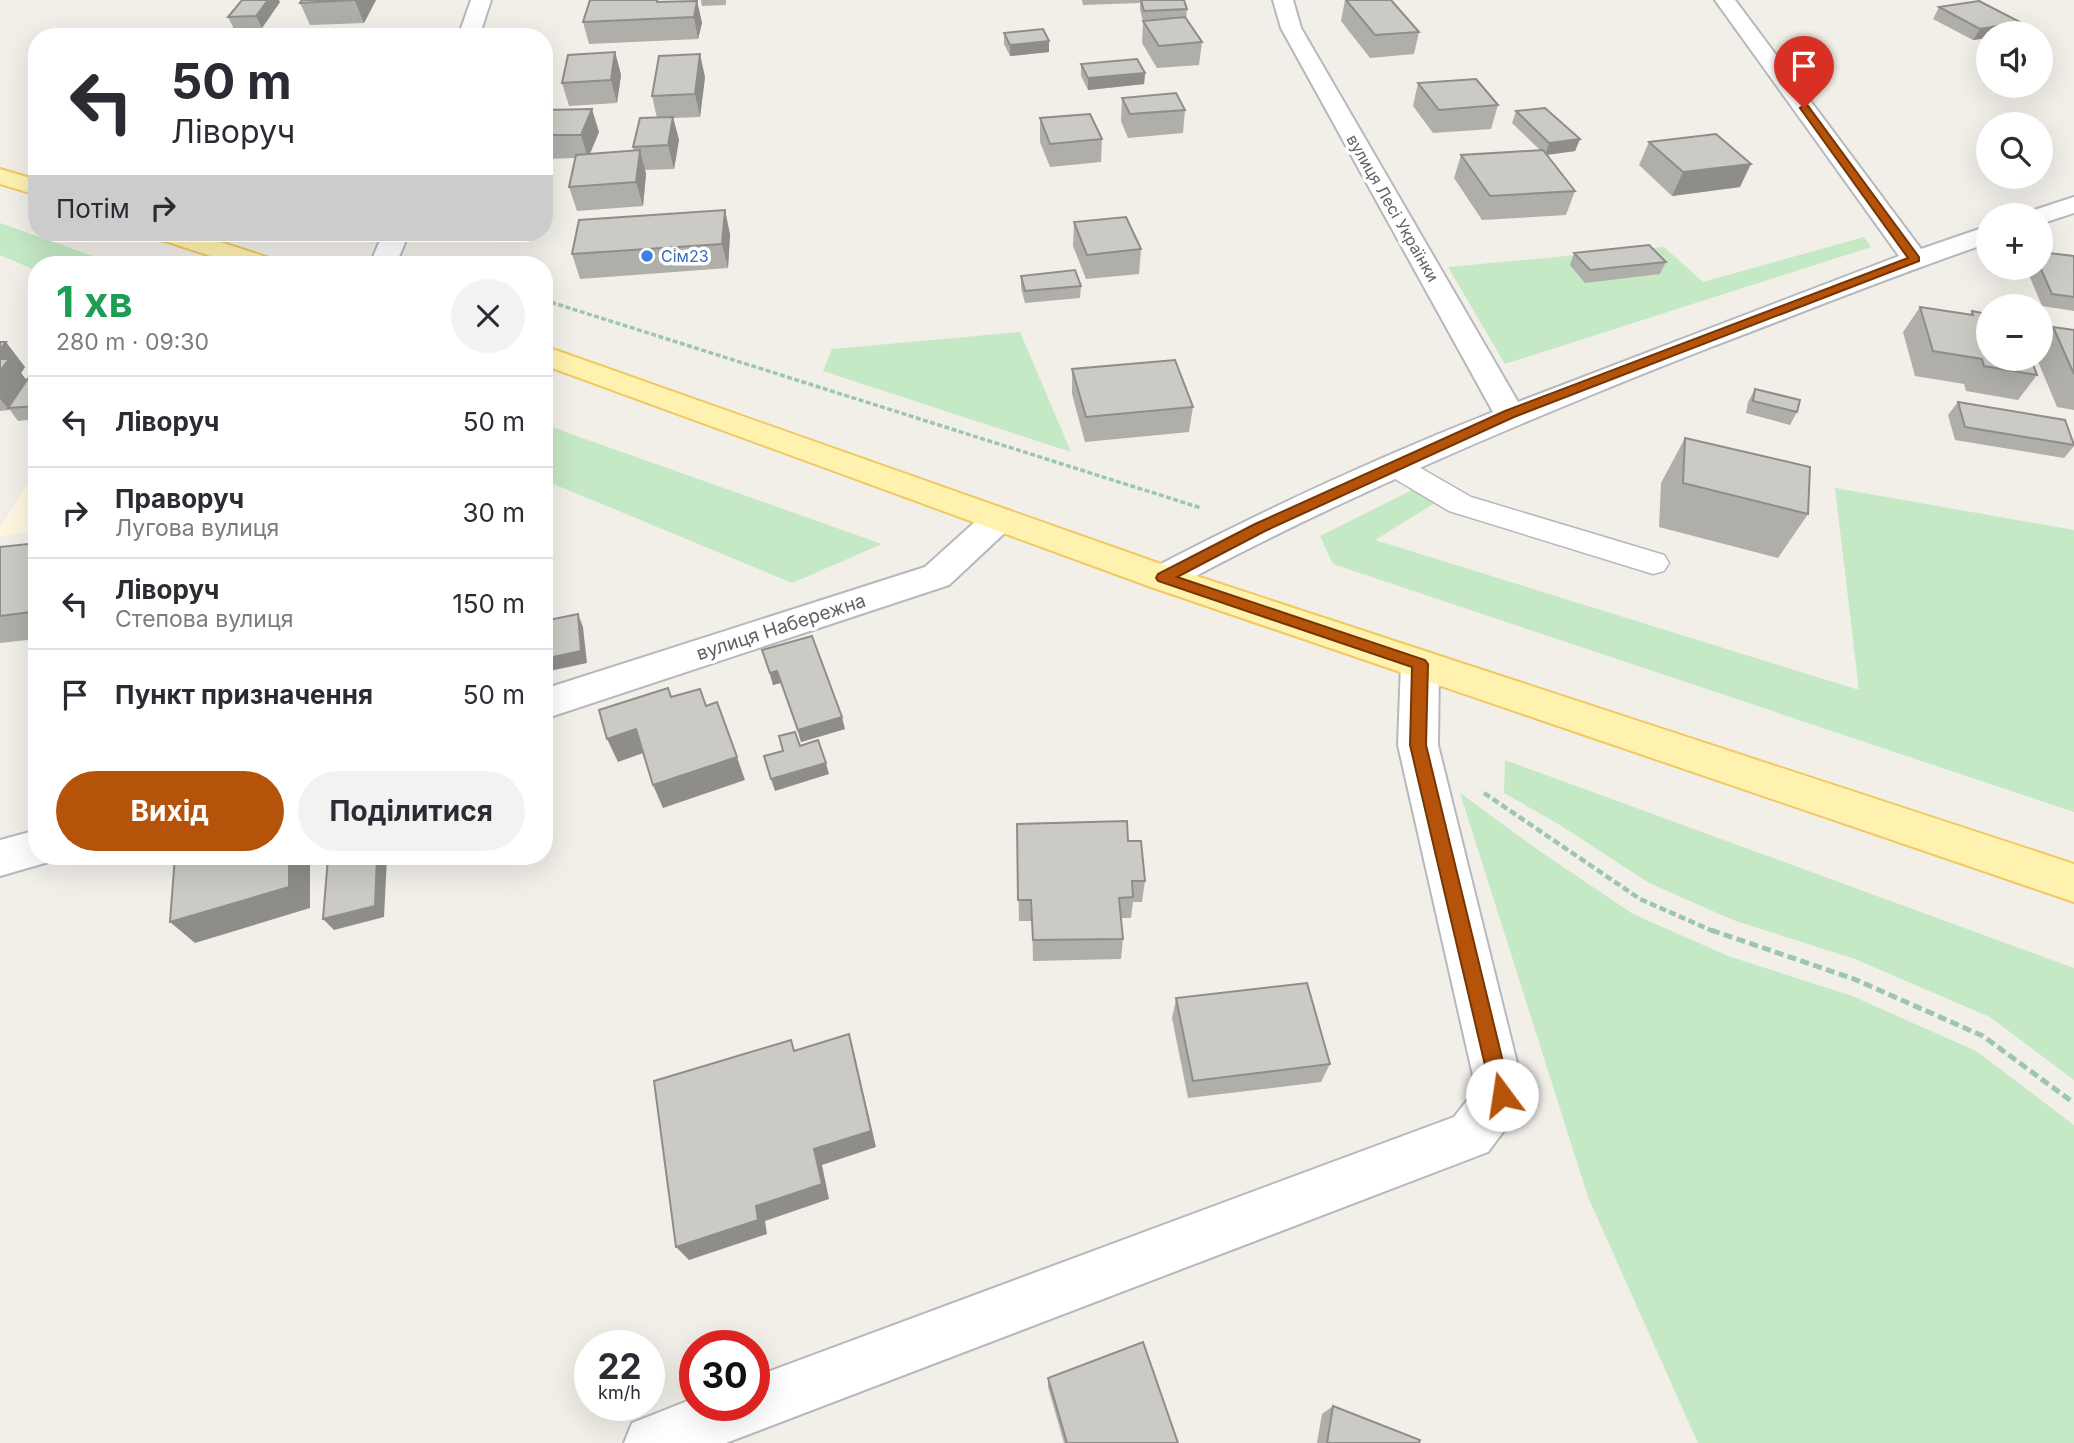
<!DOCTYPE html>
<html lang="uk">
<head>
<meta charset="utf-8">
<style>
	body { margin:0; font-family:Inter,sans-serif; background:#f2f2f3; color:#2b2b33; height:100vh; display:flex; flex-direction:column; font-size:26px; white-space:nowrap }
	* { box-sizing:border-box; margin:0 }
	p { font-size:23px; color:#7c7c81 }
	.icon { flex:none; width:38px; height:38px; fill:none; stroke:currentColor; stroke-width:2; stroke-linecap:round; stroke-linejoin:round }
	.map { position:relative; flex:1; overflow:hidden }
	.sheet { position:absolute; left:28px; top:256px; width:525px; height:609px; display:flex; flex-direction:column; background:#fff; border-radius:28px; box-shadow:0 7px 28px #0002 }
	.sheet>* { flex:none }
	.top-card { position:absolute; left:28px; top:28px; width:525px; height:214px; border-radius:28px; box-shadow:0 7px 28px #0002; background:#fff; color:#2b2b33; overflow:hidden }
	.controls { position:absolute; left:1976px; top:21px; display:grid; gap:14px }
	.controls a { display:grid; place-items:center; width:77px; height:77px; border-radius:50%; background:#fff; box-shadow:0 7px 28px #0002; font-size:35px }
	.speed { position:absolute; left:574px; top:1330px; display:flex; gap:14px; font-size:35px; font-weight:700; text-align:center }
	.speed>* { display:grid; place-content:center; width:91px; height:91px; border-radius:50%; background:#fff; box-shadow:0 7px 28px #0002; line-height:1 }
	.speed small { font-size:18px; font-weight:400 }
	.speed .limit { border:10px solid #d22; background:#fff; color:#111 }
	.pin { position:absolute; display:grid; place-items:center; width:60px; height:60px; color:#fff; margin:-72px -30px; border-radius:50% 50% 50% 0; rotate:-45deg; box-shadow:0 0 7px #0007 }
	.pin .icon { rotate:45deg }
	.me { position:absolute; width:77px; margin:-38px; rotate:346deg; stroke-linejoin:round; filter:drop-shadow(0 0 5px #0008) }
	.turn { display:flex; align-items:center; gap:24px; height:147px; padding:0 28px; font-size:32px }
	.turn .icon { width:91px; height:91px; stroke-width:2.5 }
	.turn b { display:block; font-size:49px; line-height:60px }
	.then { display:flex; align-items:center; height:66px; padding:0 28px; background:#0003; gap:14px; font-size:26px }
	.round { display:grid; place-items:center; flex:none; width:74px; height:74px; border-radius:37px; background:#f2f2f3 }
	.head { display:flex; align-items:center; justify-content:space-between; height:119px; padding:0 28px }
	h1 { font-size:42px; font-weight:700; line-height:52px; color:#1e9e55 }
	.action { display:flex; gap:14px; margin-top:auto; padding:14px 28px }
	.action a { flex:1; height:80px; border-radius:42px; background:#b45309; color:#fff; font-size:28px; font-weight:700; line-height:80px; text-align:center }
	.action a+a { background:#f2f2f3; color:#2b2b33 }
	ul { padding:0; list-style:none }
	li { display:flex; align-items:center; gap:21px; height:91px; padding:0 28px; border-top:2px solid #e1e1e2 }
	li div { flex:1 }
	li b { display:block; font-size:26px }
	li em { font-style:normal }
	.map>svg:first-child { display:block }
	.commercial { fill:#fef7e0 }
	.green { fill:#c5e8c5 }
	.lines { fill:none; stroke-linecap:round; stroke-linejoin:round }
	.service-casing { stroke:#b5b8bc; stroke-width:3 }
	.minor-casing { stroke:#b5b8bc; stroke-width:4 }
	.primary-casing { stroke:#f2c960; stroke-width:4 }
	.path-far2 { stroke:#9cc7a9; stroke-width:3.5; stroke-dasharray:5 2.5; stroke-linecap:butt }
	.path-far1 { stroke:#9cc7a9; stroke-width:4.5; stroke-dasharray:7 3.5; stroke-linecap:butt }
	.path { stroke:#9cc7a9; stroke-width:5; stroke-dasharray:9 4.5; stroke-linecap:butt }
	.service { fill:#fff; fill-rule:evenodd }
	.minor { fill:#fff; fill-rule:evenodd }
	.primary { fill:#fff2af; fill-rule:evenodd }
	.wall { fill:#afaea9 }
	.shaded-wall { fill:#8f8d8a }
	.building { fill:#cccac5; stroke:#8f8d8a; stroke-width:2 }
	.route { fill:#b45309; stroke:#753606; stroke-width:2 }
	.shop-dot { fill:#3f7fe0; stroke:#fff; stroke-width:2.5 }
	.labels { text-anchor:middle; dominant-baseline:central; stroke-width:7; stroke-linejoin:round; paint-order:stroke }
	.far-street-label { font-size:16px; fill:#5f6368; stroke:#fff }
	.far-shop-label { font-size:16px; fill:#366cbe; stroke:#fff; text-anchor:start }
	.street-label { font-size:19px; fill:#5f6368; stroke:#fff }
</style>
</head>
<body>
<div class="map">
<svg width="2074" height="1443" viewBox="0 0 2074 1443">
	<rect width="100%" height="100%" fill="#f1efe8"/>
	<polygon class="commercial" points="37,469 37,531 0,536 0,527"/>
	<g class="green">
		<polygon points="0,223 115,264 37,264 37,271 0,255"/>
		<polygon points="1864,237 1871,247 1505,364 1448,267 1664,247 1703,282"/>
		<polygon points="1020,332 1071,452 823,371 832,349"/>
		<polygon points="545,424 568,433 882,544 792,583 544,480"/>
		<polygon points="1418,487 1438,501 1375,540 1859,690 1835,488 2074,530 2074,812 1333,564 1320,536"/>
		<polygon points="1505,760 2074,968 2074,1080 1990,1017 1855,959 1733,920 1649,883 1560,825 1504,793"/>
		<polygon points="1460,793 1538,850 1633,914 1728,956 1852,996 1976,1051 2074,1125 2074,1443 1698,1443 1588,1197"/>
	</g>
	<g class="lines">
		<g class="service-casing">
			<polygon id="service" points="1395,457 1405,459 1471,497 1664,555 1669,563 1664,571 1653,574 1449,511 1385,473 1380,466 1385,459"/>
		</g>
		<g class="minor-casing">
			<g id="minor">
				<polygon points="471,0 491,0 479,37 458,37"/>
				<path d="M1273,0H1293L1301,28L1518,402L1899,256L1715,0H1735L1921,249L1988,226V243C1895,275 1803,312 1711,347C1528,419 1348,494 1175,587L1163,590L1151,587L1146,578L1151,569C1262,511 1376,458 1493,412L1281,28Z"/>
				<polygon points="2074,197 2074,213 2040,224 2040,215 2028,215 2031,211"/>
				<polygon points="383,233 409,233 396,264 370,264"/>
				<polygon points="999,508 1011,511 1016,519 1011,527 949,585 544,719 544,689 925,567 987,511"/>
				<polygon points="1420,650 1433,654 1439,664 1438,745 1525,1095 1518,1112 1488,1152 726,1443 624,1443 632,1423 695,1398 695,1405 754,1405 754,1377 1454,1117 1476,1089 1398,745 1401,664 1407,654"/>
				<polygon points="37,830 37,856 54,856 52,861 0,876 0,840"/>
			</g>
		</g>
		<g class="primary-casing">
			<g id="primary">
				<polygon points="0,169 37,180 37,195 0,184"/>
				<polygon points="155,233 193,233 269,258 273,264 235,264 159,239"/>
				<polygon points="544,346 1175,569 2074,864 2074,902 1151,587 544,365"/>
			</g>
		</g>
		<polyline class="path-far2" points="544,300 1201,508"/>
		<polyline class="path-far1" points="1484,793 1640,899 1715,932"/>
		<polyline class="path" points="1711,930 1854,979 1983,1036 2074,1103"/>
		<use href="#service" class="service"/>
		<use href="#minor" class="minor"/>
		<use href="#primary" class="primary"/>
	</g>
	<g class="wall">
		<polygon points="302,0 376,0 364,23 310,25 300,3"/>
		<polygon points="590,0 658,0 659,2 697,1 702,23 698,39 589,44 583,22"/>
		<polygon points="701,0 726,0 726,5 702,6"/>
		<polygon points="1082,0 1184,0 1187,9 1186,20 1202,42 1199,65 1157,68 1142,43 1143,22 1140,9 1140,3 1083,5"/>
		<polygon points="1345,0 1391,0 1419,32 1414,54 1370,58 1341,21"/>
		<polygon points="280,2 262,28 234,29 228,17"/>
		<polygon points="1939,7 2020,22 2013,33 1988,33 1988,38 1973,40 1933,19"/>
		<polygon points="1004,33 1049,52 1010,56 1004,44"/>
		<polygon points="615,52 621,75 617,103 569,106 562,83"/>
		<polygon points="1081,64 1145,73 1144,84 1088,90 1081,76"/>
		<polygon points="705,77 700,117 673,118 679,140 674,169 645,170 646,174 643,206 577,211 569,187 575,158 544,159 544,110 599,132 590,154 634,151 633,147 657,118 652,96"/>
		<polygon points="1418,83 1498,105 1491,129 1433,133 1413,106"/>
		<polygon points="1122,98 1185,110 1183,133 1128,138 1121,121"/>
		<polygon points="1516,111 1580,139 1575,151 1547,155 1575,191 1566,215 1482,220 1454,178 1461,155 1540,150 1512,123"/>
		<polygon points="1040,118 1102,139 1101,162 1050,167 1040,142"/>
		<polygon points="1649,142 1740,187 1672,196 1639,165"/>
		<polygon points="725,210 730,235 728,268 580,279 572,254"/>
		<polygon points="1074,222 1141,249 1139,274 1086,279 1073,246"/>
		<polygon points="1574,253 1666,262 1660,274 1585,283 1570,265"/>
		<polygon points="2074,256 2074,311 2042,306 2026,268 2040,268"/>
		<polygon points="1021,276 1081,286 1080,298 1025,303 1021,288"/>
		<polygon points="1920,307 1970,315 1972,311 2037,375 2018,400 1966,391 1964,384 1915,376 1903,332"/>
		<polygon points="2053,327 2074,330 2074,410 2057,407 2037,359 2040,359 2040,344"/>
		<polygon points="0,342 25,367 21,373 26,380 37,365 37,419 18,421 10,410 0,411"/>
		<polygon points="1072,369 1193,407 1189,432 1085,442 1072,394"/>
		<polygon points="1755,389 1797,412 1790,425 1746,413 1748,402"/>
		<polygon points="1958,402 2074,443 2074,446 2064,458 1955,440 1948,415"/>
		<polygon points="1685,438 1808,514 1778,558 1659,527 1661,483"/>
		<polygon points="37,543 37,639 0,643 0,547"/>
		<polygon points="762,650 845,729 801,742 781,683 773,685"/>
		<polygon points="1017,824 1128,841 1145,881 1142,902 1133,902 1131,918 1121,918 1123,939 1121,959 1033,961 1032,921 1019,921"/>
		<polygon points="1176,999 1330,1064 1321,1082 1188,1098 1172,1018"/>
		<polygon points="1048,1378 1178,1443 1064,1443 1048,1387"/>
		<polygon points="1333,1406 1419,1443 1317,1443 1322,1414"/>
	</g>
	<g class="shaded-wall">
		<polygon points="268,0 279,0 280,2 262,28 256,16"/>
		<polygon points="355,0 376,0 364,23 355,1"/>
		<polygon points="697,1 702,23 698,39 694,17"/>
		<polygon points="2020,22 2013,33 1988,33 1988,38 1973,40 1980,29"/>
		<polygon points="1049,41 1049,52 1010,56 1010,45"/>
		<polygon points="615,52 621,75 617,103 611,80"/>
		<polygon points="700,54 705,77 700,117 695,94"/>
		<polygon points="1145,73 1144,84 1088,90 1088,78"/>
		<polygon points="592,109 599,132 588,158 581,135"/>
		<polygon points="673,117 679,140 674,169 668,145"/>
		<polygon points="1580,139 1575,151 1545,155 1549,143"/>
		<polygon points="640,150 646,174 643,206 636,182"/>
		<polygon points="1751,164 1740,187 1672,196 1683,172"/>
		<polygon points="725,210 730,235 728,268 722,244"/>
		<polygon points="6,342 25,367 21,373 29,383 8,408 0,399 0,349"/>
		<polygon points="37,600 37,618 31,612"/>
		<polygon points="578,614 583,627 587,663 545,672 544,659"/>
		<polygon points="777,671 781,683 773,685 770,673"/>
		<polygon points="842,717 845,729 801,742 798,730"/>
		<polygon points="636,729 646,752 618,762 607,739"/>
		<polygon points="737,757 745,780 663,808 653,785"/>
		<polygon points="826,763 829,774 775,791 771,779"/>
		<polygon points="289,856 310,856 310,908 195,943 170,922"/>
		<polygon points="377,856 386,856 387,857 384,917 334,930 323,919"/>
		<polygon points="849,1034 854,1053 876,1147 822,1165 829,1199 765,1221 767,1234 689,1260 676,1247 756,1206 814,1149"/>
	</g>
	<g class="building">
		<polygon points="242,0 268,0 256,16 228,17"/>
		<polygon points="302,0 355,0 300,3"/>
		<polygon points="590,0 657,0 657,2 697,1 694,17 583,22"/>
		<polygon points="1141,0 1184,0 1187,9 1144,11"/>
		<polygon points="1346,0 1391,0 1419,32 1375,35"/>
		<polygon points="1979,1 2020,22 1980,29 1939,7"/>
		<polygon points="1185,17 1202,42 1159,46 1143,21"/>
		<polygon points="1043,29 1049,41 1010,45 1004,33"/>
		<polygon points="228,35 227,37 187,37"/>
		<polygon points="615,52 611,80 562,83 568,55"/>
		<polygon points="700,54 695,94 652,96 659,56"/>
		<polygon points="1137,59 1145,73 1088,78 1081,64"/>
		<polygon points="1476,79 1498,105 1439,110 1418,83"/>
		<polygon points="1176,93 1185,110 1130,114 1122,98"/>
		<polygon points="1545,108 1580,139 1549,143 1516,111"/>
		<polygon points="592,109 581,135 544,135 544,110"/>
		<polygon points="1090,114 1102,139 1050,144 1040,118"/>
		<polygon points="673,117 668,145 633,147 640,118"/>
		<polygon points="1716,134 1751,164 1683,172 1649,142"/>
		<polygon points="640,150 636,182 569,187 576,155"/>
		<polygon points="1543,150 1575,191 1490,196 1461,155"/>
		<polygon points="725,210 722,244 572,254 579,220"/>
		<polygon points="1126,217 1141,249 1087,255 1074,222"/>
		<polygon points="1649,245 1666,262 1590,270 1574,253"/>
		<polygon points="2040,252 2074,256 2074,297 2052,294 2040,267"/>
		<polygon points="1075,270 1081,286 1025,291 1021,276"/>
		<polygon points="1920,307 1973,315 1972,311 1988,314 1988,359 2031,359 2037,375 1984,366 1982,359 1933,351"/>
		<polygon points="2053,327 2074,330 2074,374"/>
		<polygon points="0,342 6,342 0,349"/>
		<polygon points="0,359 9,359 0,371"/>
		<polygon points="1175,360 1193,407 1086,417 1072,369"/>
		<polygon points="37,365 37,406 8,408"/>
		<polygon points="1755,389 1800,400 1797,412 1753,401"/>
		<polygon points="1958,402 2065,420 2074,445 1965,427"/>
		<polygon points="1685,438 1810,467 1808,514 1683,483"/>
		<polygon points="37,543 37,600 31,612 0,616 0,547"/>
		<polygon points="578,614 581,651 544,659 544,621"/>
		<polygon points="812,636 842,717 798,730 777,671 770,673 762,650"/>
		<polygon points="668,688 671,697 700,689 706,706 717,702 737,757 653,785 636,729 607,739 599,710"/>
		<polygon points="795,732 800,746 818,740 826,763 771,779 764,756 783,751 779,736"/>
		<polygon points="1127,821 1128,841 1141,841 1145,881 1132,881 1133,897 1119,898 1123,939 1033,940 1031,900 1018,900 1017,824"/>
		<polygon points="175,856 289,856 289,887 170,922"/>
		<polygon points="336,856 377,856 375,906 323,919 328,858"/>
		<polygon points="1307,983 1330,1064 1193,1081 1176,998"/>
		<polygon points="849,1034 871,1131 814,1149 822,1184 756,1206 758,1220 676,1247 654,1081 791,1040 794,1051"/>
		<polygon points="1143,1342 1178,1443 1067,1443 1048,1378"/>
		<polygon points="1333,1406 1420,1440 1419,1443 1327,1443"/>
	</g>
	<polygon class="route" points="1804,105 1808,106 1919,257 1919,261 1514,417 1265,531 1177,577 1425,660 1428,664 1426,745 1511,1095 1509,1102 1502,1105 1494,1102 1492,1095 1410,745 1412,667 1158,581 1156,578 1158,574 1255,524 1505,411 1908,258 1800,108"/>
	<circle class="shop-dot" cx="647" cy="256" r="7"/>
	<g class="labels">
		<g class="far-street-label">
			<text transform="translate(1393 208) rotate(60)">вулиця Лесі Українки</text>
		</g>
		<g class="far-shop-label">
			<text x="661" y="256">Сім23</text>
		</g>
		<g class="street-label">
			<text transform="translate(781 627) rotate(-18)">вулиця Набережна</text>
		</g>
	</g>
</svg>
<div class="controls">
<a><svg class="icon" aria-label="sound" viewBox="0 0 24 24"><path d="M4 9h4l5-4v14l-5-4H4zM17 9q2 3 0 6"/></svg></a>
<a><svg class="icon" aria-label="search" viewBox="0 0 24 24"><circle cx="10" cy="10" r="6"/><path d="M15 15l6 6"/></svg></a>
<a>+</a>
<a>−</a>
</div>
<div class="speed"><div>22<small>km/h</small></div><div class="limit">30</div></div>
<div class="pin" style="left:1804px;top:108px;background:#d93025"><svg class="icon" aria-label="arrive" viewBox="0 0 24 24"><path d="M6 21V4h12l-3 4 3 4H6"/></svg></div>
<svg class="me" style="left:1502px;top:1095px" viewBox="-20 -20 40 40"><circle r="19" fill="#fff"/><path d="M0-13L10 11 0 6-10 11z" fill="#b45309"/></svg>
<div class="top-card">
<div class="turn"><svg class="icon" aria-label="left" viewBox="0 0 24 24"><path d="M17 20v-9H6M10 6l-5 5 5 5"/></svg><div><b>50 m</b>Ліворуч</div></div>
<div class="then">Потім<svg class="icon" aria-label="right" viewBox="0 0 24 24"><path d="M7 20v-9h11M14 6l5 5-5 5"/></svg></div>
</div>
<section class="sheet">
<div class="head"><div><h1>1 хв</h1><p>280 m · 09:30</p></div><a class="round"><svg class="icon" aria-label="close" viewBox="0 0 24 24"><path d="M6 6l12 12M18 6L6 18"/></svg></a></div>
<ul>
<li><svg class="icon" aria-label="left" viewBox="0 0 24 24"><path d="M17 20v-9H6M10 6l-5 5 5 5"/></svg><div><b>Ліворуч</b></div><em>50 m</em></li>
<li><svg class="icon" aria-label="right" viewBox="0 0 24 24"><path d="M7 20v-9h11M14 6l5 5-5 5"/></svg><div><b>Праворуч</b><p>Лугова вулиця</p></div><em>30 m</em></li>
<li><svg class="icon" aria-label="left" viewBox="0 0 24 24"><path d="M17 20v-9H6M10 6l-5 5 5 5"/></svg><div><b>Ліворуч</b><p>Степова вулиця</p></div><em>150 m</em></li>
<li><svg class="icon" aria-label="arrive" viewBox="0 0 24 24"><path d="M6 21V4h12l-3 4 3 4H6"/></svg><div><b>Пункт призначення</b></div><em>50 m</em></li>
</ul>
<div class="action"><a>Вихід</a><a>Поділитися</a></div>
</section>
</div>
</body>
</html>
